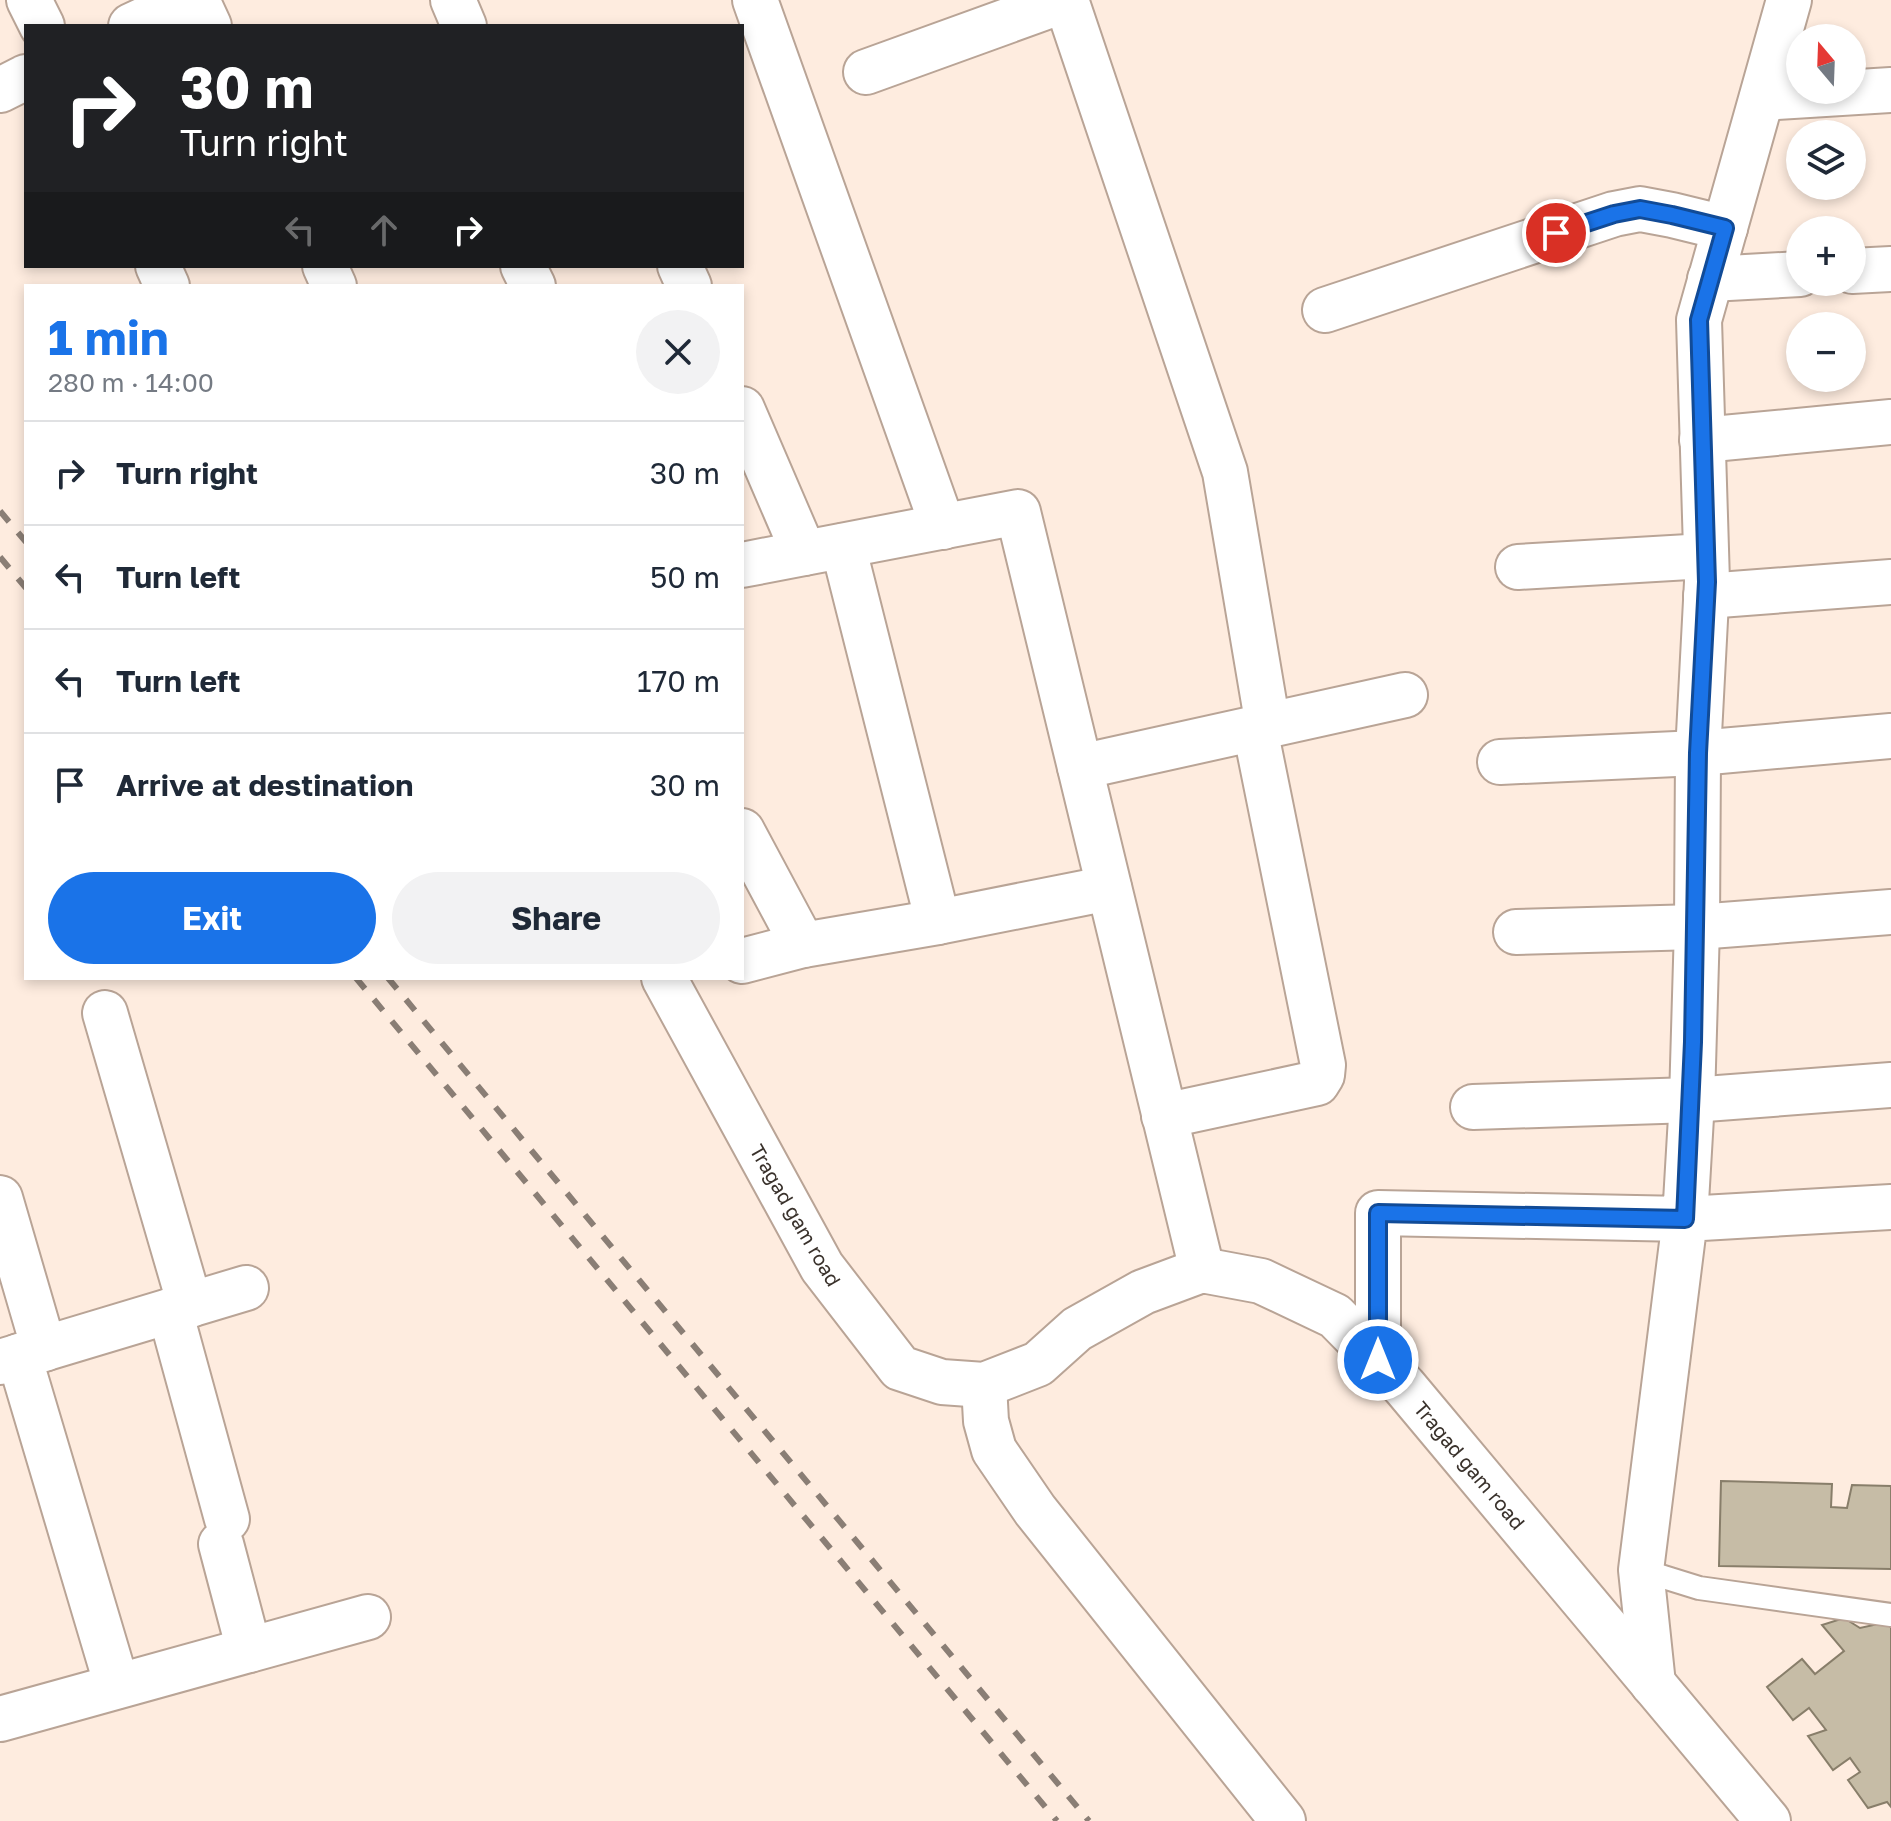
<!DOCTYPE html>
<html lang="en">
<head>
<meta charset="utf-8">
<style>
	body { margin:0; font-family:"Golos Text",sans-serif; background:#f2f2f3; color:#1f2937; height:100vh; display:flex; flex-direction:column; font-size:30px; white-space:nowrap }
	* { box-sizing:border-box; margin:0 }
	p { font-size:26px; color:#747a83 }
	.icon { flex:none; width:44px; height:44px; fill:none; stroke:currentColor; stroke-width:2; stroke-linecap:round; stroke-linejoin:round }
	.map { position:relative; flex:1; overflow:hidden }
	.panel { position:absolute; left:24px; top:284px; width:720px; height:696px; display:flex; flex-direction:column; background:#fff; border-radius:0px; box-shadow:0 4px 12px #0003 }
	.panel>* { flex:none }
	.guide { position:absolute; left:24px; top:24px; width:720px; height:244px; border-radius:0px; box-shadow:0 4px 12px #0003; background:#202124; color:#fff; overflow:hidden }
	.needle { width:52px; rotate:341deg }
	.controls { position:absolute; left:1786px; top:24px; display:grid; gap:16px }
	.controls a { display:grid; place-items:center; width:80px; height:80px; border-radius:50%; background:#fff; box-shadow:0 4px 12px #0003; font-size:40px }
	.pin { position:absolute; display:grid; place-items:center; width:68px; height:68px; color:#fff; margin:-34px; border:4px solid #fff; border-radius:50%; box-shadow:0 2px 8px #0007 }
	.me { position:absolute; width:88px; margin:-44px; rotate:0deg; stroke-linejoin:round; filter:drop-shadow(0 0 6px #0008) }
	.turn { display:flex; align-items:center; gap:28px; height:168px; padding:0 24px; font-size:36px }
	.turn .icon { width:104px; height:104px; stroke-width:2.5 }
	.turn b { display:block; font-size:56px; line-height:68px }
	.lanes { display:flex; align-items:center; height:76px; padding:0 24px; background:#0003; justify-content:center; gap:40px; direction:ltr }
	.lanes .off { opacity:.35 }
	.round { display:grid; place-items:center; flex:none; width:84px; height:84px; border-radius:42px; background:#f2f2f3 }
	.headline { display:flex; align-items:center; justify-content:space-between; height:136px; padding:0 24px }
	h1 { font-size:48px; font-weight:700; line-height:60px; color:#1a73e8 }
	.action { display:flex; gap:16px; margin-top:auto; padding:16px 24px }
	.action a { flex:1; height:92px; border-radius:48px; background:#1a73e8; color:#fff; font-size:32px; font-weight:700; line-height:92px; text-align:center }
	.action a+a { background:#f2f2f3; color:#1f2937 }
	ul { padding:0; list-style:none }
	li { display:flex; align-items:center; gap:24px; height:104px; padding:0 24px; border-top:2px solid #e0e1e3 }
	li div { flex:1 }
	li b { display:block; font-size:30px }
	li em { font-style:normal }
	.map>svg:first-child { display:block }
	.building { fill:#c6bca6; stroke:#887e6a; stroke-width:2 }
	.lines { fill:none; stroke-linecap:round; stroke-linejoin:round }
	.service-casing { stroke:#b9a496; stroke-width:26 }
	.minor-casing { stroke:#b9a496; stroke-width:48 }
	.tertiary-casing { stroke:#b9a496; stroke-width:48 }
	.service { stroke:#fff; stroke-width:22 }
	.minor { stroke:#fff; stroke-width:44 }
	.tertiary { stroke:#fff; stroke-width:44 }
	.rail { stroke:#8a7e75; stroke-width:6; stroke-dasharray:14 14; stroke-linecap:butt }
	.route-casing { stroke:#114b97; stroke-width:20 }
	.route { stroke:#1a73e8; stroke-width:14 }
	.labels { text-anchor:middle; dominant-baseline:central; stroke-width:7; stroke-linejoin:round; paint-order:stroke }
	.street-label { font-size:20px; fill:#3a322c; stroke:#fff }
</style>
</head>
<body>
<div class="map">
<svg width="1891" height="1821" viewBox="0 0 1891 1821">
	<rect width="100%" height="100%" fill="#feecdf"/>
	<g class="building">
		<polygon points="1721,1481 1832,1484 1831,1507 1847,1508 1852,1485 1891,1486 1891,1569 1719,1566"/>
		<polygon points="1844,1618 1860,1628 1887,1622 1891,1628 1891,1807 1887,1802 1868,1808 1848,1780 1860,1772 1850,1758 1833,1770 1808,1736 1826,1730 1809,1708 1793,1720 1767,1687 1802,1659 1815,1674 1844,1651 1822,1625"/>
	</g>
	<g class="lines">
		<g class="service-casing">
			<polyline id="service" points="1641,1570 1699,1588 1891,1615"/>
		</g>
		<g class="minor-casing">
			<g id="minor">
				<polyline points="29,0 42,26"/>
				<polyline points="453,0 464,26"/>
				<polyline points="755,0 943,527"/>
				<polyline points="1066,0 1225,472 1268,726"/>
				<polyline points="131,26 186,0"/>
				<polyline points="866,72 1065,0"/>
				<polyline points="0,90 26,77"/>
				<polyline points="1762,98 1891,90"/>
				<polyline points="158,266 167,286"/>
				<polyline points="523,266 533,286"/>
				<polyline points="680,266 689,286"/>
				<polyline points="1852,271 1891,269"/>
				<polyline points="1710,279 1800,274"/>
				<polyline points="1325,310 1614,214 1640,209 1672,215 1725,228"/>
				<polyline points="742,409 804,553"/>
				<polyline points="1702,440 1891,422"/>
				<polyline points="843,546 938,922"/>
				<polyline points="742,565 1018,512 1202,1270"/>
				<polyline points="1518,567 1706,556"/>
				<polyline points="1706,596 1891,582"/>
				<polyline points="1500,762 1698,753 1891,736"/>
				<polyline points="1080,767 1405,695"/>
				<polyline points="742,831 803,945"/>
				<polyline points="1516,932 1697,927 1891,912"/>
				<polyline points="742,961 803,945 938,922 1109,888"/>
				<polyline points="105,1013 190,1305"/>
				<polyline points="1473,1107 1692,1100 1891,1085"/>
				<polyline points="1164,1116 1317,1083 1322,1075 1323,1065 1255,729"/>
				<polyline points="0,1198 44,1349"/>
				<polyline points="170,1311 227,1519"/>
				<polyline points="19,1356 117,1686"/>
				<polyline points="1378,1360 1378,1213 1685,1219 1692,1100 1697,927 1698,753 1707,582 1699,320 1789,0"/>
				<polyline points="0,1362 246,1288"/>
				<polyline points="984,1385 986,1421 994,1450 1035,1510 1283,1821"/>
				<polyline points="221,1544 249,1650"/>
				<polyline points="1653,1684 1641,1570 1685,1219 1891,1207"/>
				<polyline points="0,1719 368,1617"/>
			</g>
		</g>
		<g class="tertiary-casing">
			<g id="tertiary">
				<polyline points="197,0 209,26"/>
				<polyline points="325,266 334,286"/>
				<polyline points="664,978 822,1267 900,1368 942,1382 984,1385 1038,1364 1077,1329 1143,1292 1202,1270 1261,1281 1335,1316 1404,1386 1768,1821"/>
			</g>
		</g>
		<use href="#service" class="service"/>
		<use href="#minor" class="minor"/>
		<use href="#tertiary" class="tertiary"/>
		<g class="rail">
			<polyline points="0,511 26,542"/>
			<polyline points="0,557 26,588"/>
			<polyline points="356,978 1057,1821"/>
			<polyline points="388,978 1089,1821"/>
		</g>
	</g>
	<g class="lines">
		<g class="route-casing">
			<polyline id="route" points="1378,1360 1378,1213 1685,1219 1693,1042 1698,753 1707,582 1699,320 1725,228 1672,215 1640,209 1614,214 1556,233"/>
		</g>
		<use href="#route" class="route"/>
	</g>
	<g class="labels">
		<g class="street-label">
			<text transform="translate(796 1215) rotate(60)">Tragad gam road</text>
			<text transform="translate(1470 1465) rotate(50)">Tragad gam road</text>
		</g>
	</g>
</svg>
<div class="controls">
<a><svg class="needle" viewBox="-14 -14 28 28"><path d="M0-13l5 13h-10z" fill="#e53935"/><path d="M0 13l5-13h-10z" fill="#747a83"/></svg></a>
<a><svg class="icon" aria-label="layers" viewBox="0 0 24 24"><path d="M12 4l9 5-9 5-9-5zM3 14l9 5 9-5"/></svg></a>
<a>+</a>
<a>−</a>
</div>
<div class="pin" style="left:1556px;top:233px;background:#d93025"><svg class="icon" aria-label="arrive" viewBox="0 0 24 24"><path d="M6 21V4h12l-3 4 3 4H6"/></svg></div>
<svg class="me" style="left:1378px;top:1360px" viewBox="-20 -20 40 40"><circle r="17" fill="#1a73e8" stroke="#fff" stroke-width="3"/><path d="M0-11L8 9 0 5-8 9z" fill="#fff"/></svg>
<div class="guide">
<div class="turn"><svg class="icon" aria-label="right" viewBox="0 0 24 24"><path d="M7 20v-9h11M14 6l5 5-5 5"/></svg><div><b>30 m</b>Turn right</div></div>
<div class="lanes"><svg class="icon off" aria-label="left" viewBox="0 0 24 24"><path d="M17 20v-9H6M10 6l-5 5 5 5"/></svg><svg class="icon off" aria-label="ahead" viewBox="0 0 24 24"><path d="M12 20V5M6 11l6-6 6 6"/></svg><svg class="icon" aria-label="right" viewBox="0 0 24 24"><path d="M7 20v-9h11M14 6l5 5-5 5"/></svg></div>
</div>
<section class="panel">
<div class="headline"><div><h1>1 min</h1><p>280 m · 14:00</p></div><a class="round"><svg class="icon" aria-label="close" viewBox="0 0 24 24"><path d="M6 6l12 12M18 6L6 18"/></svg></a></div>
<ul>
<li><svg class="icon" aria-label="right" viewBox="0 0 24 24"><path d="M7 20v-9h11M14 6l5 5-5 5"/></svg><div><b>Turn right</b></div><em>30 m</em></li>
<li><svg class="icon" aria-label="left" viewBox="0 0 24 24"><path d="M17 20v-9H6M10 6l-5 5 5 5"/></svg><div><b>Turn left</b></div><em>50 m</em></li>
<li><svg class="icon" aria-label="left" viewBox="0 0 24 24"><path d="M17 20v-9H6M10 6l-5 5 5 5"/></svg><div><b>Turn left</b></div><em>170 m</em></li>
<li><svg class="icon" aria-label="arrive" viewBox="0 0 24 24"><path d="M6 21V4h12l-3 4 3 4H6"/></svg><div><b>Arrive at destination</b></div><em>30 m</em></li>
</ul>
<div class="action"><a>Exit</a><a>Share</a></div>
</section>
</div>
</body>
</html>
